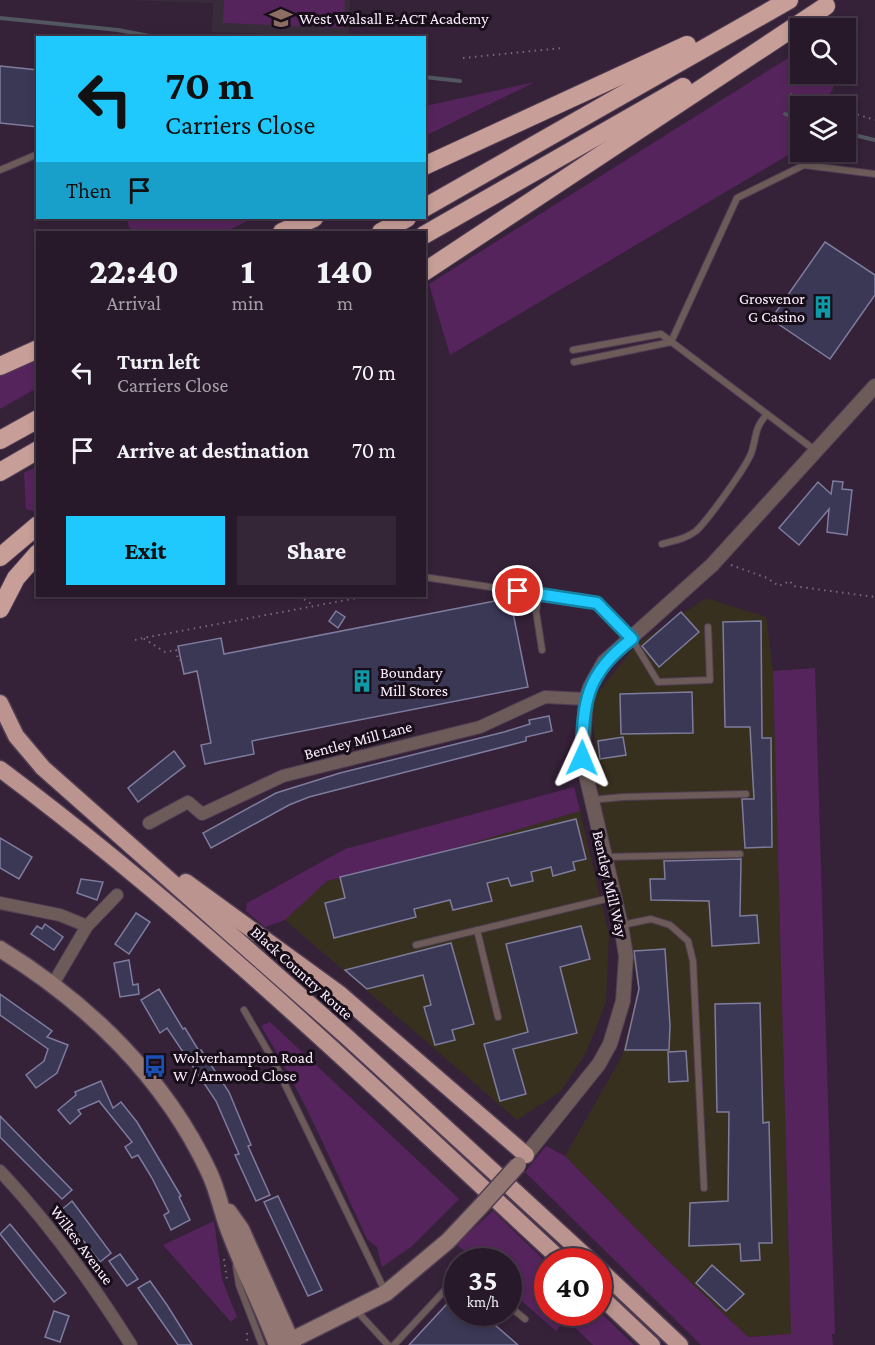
<!DOCTYPE html>
<html lang="en">
<head>
<meta charset="utf-8">
<style>
	body { margin:0; font-family:"Crimson Pro",serif; background:#342636; color:#f1f3f6; height:100vh; display:flex; flex-direction:column; font-size:22px; white-space:nowrap }
	* { box-sizing:border-box; margin:0 }
	p { font-size:20px; color:#a5a0a8 }
	.icon { flex:none; width:33px; height:33px; fill:none; stroke:currentColor; stroke-width:2; stroke-linecap:round; stroke-linejoin:round }
	.map { position:relative; flex:1; overflow:hidden }
	.side { position:absolute; left:36px; top:231px; width:390px; height:366px; display:flex; flex-direction:column; background:#28192a; border-radius:0px; box-shadow:0 3px 9px #0003,0 0 0 2px #443847 }
	.side>* { flex:none }
	.hud { position:absolute; left:36px; top:36px; width:390px; height:183px; border-radius:0px; box-shadow:0 3px 9px #0003,0 0 0 2px #443847; background:#1fc9fd; color:#111; overflow:hidden }
	.controls { position:absolute; left:790px; top:18px; display:grid; gap:12px }
	.controls a { display:grid; place-items:center; width:66px; height:66px; border-radius:0px; background:#28192a; box-shadow:0 3px 9px #0003,0 0 0 2px #443847; font-size:30px }
	.speed { position:absolute; left:444px; top:1248px; display:flex; gap:12px; font-size:30px; font-weight:700; text-align:center }
	.speed>* { display:grid; place-content:center; width:78px; height:78px; border-radius:50%; background:#28192a; box-shadow:0 3px 9px #0003,0 0 0 2px #443847; line-height:1 }
	.speed small { font-size:15px; font-weight:400 }
	.speed .limit { border:9px solid #d22; background:#fff; color:#111 }
	.pin { position:absolute; display:grid; place-items:center; width:51px; height:51px; color:#fff; margin:-26px; border:3px solid #fff; border-radius:50%; box-shadow:0 2px 6px #0007 }
	.me { position:absolute; width:66px; margin:-33px; rotate:1deg; stroke-linejoin:round; filter:drop-shadow(0 0 4px #0008) }
	.turn { display:flex; align-items:center; gap:21px; height:126px; padding:0 30px; font-size:27px }
	.turn .icon { width:78px; height:78px; stroke-width:2.5 }
	.turn b { display:block; font-size:42px; line-height:51px }
	.then { display:flex; align-items:center; height:57px; padding:0 30px; background:#0003; gap:12px; font-size:22px }
	.eta { display:flex; justify-content:space-evenly; align-items:center; height:102px; text-align:center }
	.eta b { font-size:36px; font-weight:800; line-height:42px }
	.button { display:flex; gap:12px; margin-top:auto; padding:12px 30px }
	.button a { flex:1; height:69px; border-radius:0px; background:#1fc9fd; color:#111; font-size:24px; font-weight:800; line-height:69px; text-align:center }
	.button a+a { background:#342636; color:#f1f3f6 }
	ul { padding:0; list-style:none }
	li { display:flex; align-items:center; gap:18px; height:78px; padding:0 30px }
	li div { flex:1 }
	li b { display:block; font-size:22px }
	li em { font-style:normal }
	.map>svg:first-child { display:block }
	.industrial { fill:#38301f }
	.education { fill:#382c3b }
	.green { fill:#56245c }
	.lines { fill:none; stroke-linecap:round; stroke-linejoin:round }
	.stream { stroke:#51565f; stroke-width:4 }
	.building { fill:#3b3856; stroke:#7e7c9d; stroke-width:1.5 }
	.service-casing { stroke:#513e54; stroke-width:8 }
	.minor-casing { stroke:#513e54; stroke-width:14 }
	.tertiary-casing { stroke:#513e54; stroke-width:16 }
	.secondary-casing { stroke:#513e54; stroke-width:19 }
	.trunk-casing { stroke:#513e54; stroke-width:19 }
	.motorway-casing { stroke:#513e54; stroke-width:20 }
	.path { stroke:#7b697e; stroke-width:2; stroke-dasharray:1.5 4.5; stroke-linecap:butt }
	.service { stroke:#6c5b58; stroke-width:6 }
	.minor { stroke:#6c5b58; stroke-width:12 }
	.tertiary { stroke:#6c5b58; stroke-width:14 }
	.secondary { stroke:#917672; stroke-width:16 }
	.trunk { stroke:#bb948f; stroke-width:16 }
	.motorway { stroke:#c89e98; stroke-width:18 }
	.secondary-bridge-casing { stroke:#513e54; stroke-width:19; stroke-linecap:butt }
	.secondary-bridge { stroke:#917672; stroke-width:16 }
	.route-casing { stroke:#1483a4; stroke-width:15 }
	.route { stroke:#1fc9fd; stroke-width:10 }
	.labels { text-anchor:middle; dominant-baseline:central; stroke-width:6; stroke-linejoin:round; paint-order:stroke }
	.poi-label { font-size:16px; fill:#fceefe; stroke:#180e19; text-anchor:start }
	.street-label { font-size:16px; fill:#fceefe; stroke:#180e19 }
</style>
</head>
<body>
<div class="map">
<svg width="875" height="1345" viewBox="0 0 875 1345">
	<rect width="100%" height="100%" fill="#352138"/>
	<g class="industrial">
		<polygon points="706,598 766,617 773,671 791,1334 748,1337 659,1252 565,1156 622,1056 638,988 597,785 592,700 637,644"/>
		<polygon points="580,811 609,935 606,1002 586,1053 560,1092 517,1120 285,920 327,881 439,853"/>
	</g>
	<polygon class="education" points="126,0 350,0 348,36 212,32 213,3"/>
	<g class="green">
		<polygon points="224,0 345,0 344,28 223,23"/>
		<polygon points="801,50 801,74 841,74 823,106 801,106 800,148 450,355 429,284"/>
		<polygon points="535,82 425,136 425,106"/>
		<polygon points="126,218 254,218 224,232 131,232"/>
		<polygon points="37,359 37,388 0,409 0,376"/>
		<polygon points="37,466 38,512 37,512 26,509 24,473"/>
		<polygon points="815,668 835,1334 832,1334 833,1345 701,1345 525,1172 546,1146 565,1156 659,1252 748,1337 791,1334 773,671"/>
		<polygon points="574,787 580,811 439,853 327,881 285,920 265,927 246,911 247,903 345,849"/>
		<path d="M270,1022L459,1199L411,1247L382,1267L377,1247L367,1239C334,1167 303,1094 261,1026Z"/>
		<polygon points="493,1211 547,1263 548,1312 599,1311 634,1345 593,1345 566,1319 556,1331 509,1290 508,1262 476,1261 456,1244"/>
		<polygon points="214,1221 222,1279 237,1317 231,1322 163,1245"/>
	</g>
	<g class="lines">
		<g class="stream">
			<polyline points="0,18 118,30 160,38"/>
			<polyline points="424,77 460,81"/>
			<polyline points="785,114 801,120"/>
			<polyline points="846,133 875,140"/>
		</g>
	</g>
	<g class="building">
		<polygon points="0,66 38,70 38,127 0,123"/>
		<polygon points="825,242 875,275 875,295 830,359 771,319"/>
		<polygon points="833,481 843,482 842,489 852,490 847,535 827,532 829,509 799,545 779,528 818,482 831,494"/>
		<polygon points="510,598 528,687 252,741 254,754 205,764 201,745 211,743 197,671 184,674 178,646 221,638 224,654"/>
		<polygon points="336,611 345,617 338,628 329,621"/>
		<polygon points="681,612 699,632 659,667 642,646"/>
		<polygon points="761,621 762,738 771,738 772,847 745,848 742,799 754,799 750,727 725,727 723,622"/>
		<polygon points="692,692 693,733 621,734 620,694"/>
		<polygon points="549,716 552,731 526,737 526,741 309,797 289,805 211,848 203,833 276,793 340,773 504,732 530,724 529,720"/>
		<polygon points="623,737 626,755 600,759 598,741"/>
		<polygon points="174,751 185,766 138,802 128,788"/>
		<polygon points="576,819 586,859 573,862 575,870 553,876 551,867 531,872 533,881 511,886 508,878 487,883 492,901 453,910 450,900 414,909 416,917 334,938 325,903 345,898 340,877"/>
		<polygon points="0,838 32,857 19,879 0,868"/>
		<polygon points="741,859 740,916 757,915 759,943 712,946 709,901 651,900 650,879 665,879 664,861"/>
		<polygon points="81,879 103,882 97,900 77,893"/>
		<polygon points="136,913 150,922 129,954 115,944"/>
		<polygon points="45,924 63,937 54,950 31,934 37,926 42,929"/>
		<polygon points="581,926 590,959 560,967 577,1033 513,1049 526,1094 500,1101 484,1044 528,1032 506,944"/>
		<polygon points="451,943 474,1024 452,1030 455,1040 435,1045 424,1007 431,1005 423,975 367,989 345,970"/>
		<polygon points="665,949 670,1025 669,1050 625,1050 639,989 634,951"/>
		<polygon points="129,960 133,985 138,984 139,994 120,997 114,963"/>
		<polygon points="159,989 183,1029 185,1028 199,1051 201,1050 229,1092 251,1145 248,1146 270,1195 256,1201 235,1155 239,1154 216,1101 167,1028 160,1033 141,1000"/>
		<polygon points="0,994 52,1031 47,1037 68,1045 57,1073 36,1088 26,1075 44,1061 48,1049 0,1015"/>
		<polygon points="760,1003 763,1123 769,1122 772,1243 759,1243 760,1260 741,1261 740,1244 689,1246 690,1203 728,1201 729,1112 717,1112 715,1004"/>
		<polygon points="686,1051 688,1081 669,1082 668,1052"/>
		<polygon points="101,1081 113,1108 121,1102 137,1122 181,1196 179,1197 190,1220 171,1230 164,1215 169,1212 152,1178 138,1155 132,1158 125,1147 132,1142 99,1101 78,1110 81,1114 70,1124 58,1110 76,1095 75,1092"/>
		<polygon points="0,1116 72,1190 62,1199 0,1137"/>
		<polygon points="278,1196 322,1290 308,1296 264,1202"/>
		<polygon points="72,1201 111,1253 100,1262 60,1211"/>
		<polygon points="10,1224 66,1293 54,1302 0,1234"/>
		<polygon points="120,1254 138,1279 127,1286 109,1261"/>
		<polygon points="712,1265 744,1294 726,1311 696,1283"/>
		<polygon points="150,1281 167,1305 192,1345 178,1345 138,1288"/>
		<polygon points="458,1292 458,1312 480,1312 518,1345 409,1345"/>
		<polygon points="54,1311 69,1316 60,1342 45,1337"/>
	</g>
	<g class="lines">
		<g class="service-casing">
			<g id="service">
				<polyline points="0,170 38,154"/>
				<polyline points="671,342 737,198 804,165 875,174"/>
				<polyline points="573,350 661,334 816,451"/>
				<polyline points="574,362 671,342"/>
				<path d="M662,544C673,541 686,539 696,531C707,521 748,465 752,451C757,434 754,429 767,414"/>
				<polyline points="424,577 597,603 632,639 658,682 710,680 708,627"/>
				<polyline points="539,594 536,611 542,650"/>
				<polyline points="591,800 623,797 746,794"/>
				<polyline points="606,857 740,854"/>
				<polyline points="622,925 651,919 670,925 688,941 693,961 704,1188"/>
				<polyline points="477,930 498,1017"/>
				<polyline points="416,945 614,897"/>
				<polyline points="244,1010 273,1060 386,1293"/>
				<polyline points="236,1266 239,1285 262,1345"/>
				<polyline points="508,1305 525,1319"/>
				<polyline points="356,1310 388,1345"/>
				<polyline points="394,1345 458,1276"/>
			</g>
		</g>
		<g class="minor-casing">
			<g id="minor">
				<polyline points="149,823 188,802 202,814 283,776 480,727 545,697 586,699"/>
				<polyline points="0,903 60,915 87,926"/>
				<polyline points="53,984 87,926 117,895"/>
				<path d="M0,1171C50,1224 92,1283 131,1345"/>
			</g>
		</g>
		<g class="tertiary-casing">
			<polyline id="tertiary" points="526,1155 599,1064 610,1044 623,1001 626,956 621,925 582,758 586,699 590,687 604,662 712,565 875,386"/>
		</g>
		<g class="secondary-casing">
			<g id="secondary">
				<path d="M0,949C88,1003 165,1078 209,1172C219,1193 222,1215 231,1236C245,1273 263,1308 277,1345"/>
				<polyline points="229,1212 241,1229 293,1345"/>
				<polyline points="282,1345 386,1293 448,1241 481,1206"/>
			</g>
		</g>
		<g class="trunk-casing">
			<g id="trunk">
				<polyline points="0,703 16,736 43,768 347,1037 592,1262"/>
				<path d="M0,769C200,918 380,1093 563,1262"/>
				<polyline points="186,882 340,994 526,1155"/>
				<polyline points="598,1268 680,1345"/>
				<polyline points="598,1294 652,1345"/>
			</g>
		</g>
		<g class="motorway-casing">
			<g id="motorway">
				<polyline points="424,166 687,45"/>
				<polyline points="424,208 789,0"/>
				<polyline points="282,232 314,218"/>
				<polyline points="381,232 407,218"/>
				<polyline points="424,235 683,87"/>
				<polyline points="424,272 826,6"/>
				<polyline points="0,366 38,349"/>
				<polyline points="0,440 38,419"/>
				<polyline points="0,472 38,450"/>
				<polyline points="0,557 38,525"/>
				<polyline points="0,609 16,578 38,553"/>
			</g>
		</g>
		<g class="path">
			<polyline points="463,58 562,48"/>
			<polyline points="790,94 833,106"/>
			<polyline points="846,111 875,120"/>
			<polyline points="731,565 767,578 779,586 790,581 793,586 875,597"/>
			<polyline points="299,596 313,605"/>
			<polyline points="135,640 143,638"/>
			<polyline points="181,660 178,660 176,650 165,652 143,638 368,596"/>
			<polyline points="224,1259 227,1280"/>
			<polyline points="247,1333 247,1345"/>
		</g>
		<use href="#service" class="service"/>
		<use href="#minor" class="minor"/>
		<use href="#tertiary" class="tertiary"/>
		<use href="#secondary" class="secondary"/>
		<use href="#trunk" class="trunk"/>
		<use href="#motorway" class="motorway"/>
		<g class="secondary-bridge-casing">
			<polyline id="secondary-bridge" points="481,1206 518,1165"/>
		</g>
		<use href="#secondary-bridge" class="secondary-bridge"/>
	</g>
	<g class="lines">
		<g class="route-casing">
			<path id="route" d="M518,591L597,603L632,639C585,674 583,703 582,758"/>
		</g>
		<use href="#route" class="route"/>
	</g>
	<defs>
		<g id="school-bare" transform="scale(1.8)"><path d="M0-5L7-2L0 1L-7-2ZM-4 1L0 2.5L4 1V4Q0 6-4 4Z" fill="#8d6e63" stroke="#180e19" stroke-width="2.5" paint-order="stroke"/></g>
		<g id="building-bare" transform="scale(1.8)"><path d="M-4-6H4V6H1V3H-1V6H-4ZM-2.5-4.3h1.7v1.8h-1.7ZM.8-4.3h1.7v1.8H.8ZM-2.5-1h1.7V.8h-1.7ZM.8-1h1.7V.8H.8Z" fill="#0f9aa8" stroke="#180e19" stroke-width="2.5" paint-order="stroke"/></g>
		<g id="bus-bare" transform="scale(1.8)"><path d="M-5-6H5V4H4V6H2V4H-2V6H-4V4H-5ZM-3.5-4V0h7V-4ZM-3.5 1.2v1.5H-2V1.2ZM2 1.2v1.5H3.5V1.2Z" fill="#1a4fb4" stroke="#180e19" stroke-width="2.5" paint-order="stroke"/></g>
	</defs>
	<g fill-rule="evenodd">
		<use href="#school-bare" x="281" y="18"/>
		<use href="#building-bare" x="823" y="307"/>
		<use href="#building-bare" x="362" y="681"/>
		<use href="#bus-bare" x="155" y="1066"/>
	</g>
	<g class="labels">
		<g class="poi-label">
			<text x="299" y="18">West Walsall E-ACT Academy</text>
			<text x="805" y="298" text-anchor="end">Grosvenor<tspan x="805" dy="18">G Casino</tspan></text>
			<text x="380" y="672">Boundary<tspan x="380" dy="18">Mill Stores</tspan></text>
			<text x="173" y="1057">Wolverhampton Road<tspan x="173" dy="18">W / Arnwood Close</tspan></text>
		</g>
		<g class="street-label">
			<text transform="translate(358 740) rotate(-15)">Bentley Mill Lane</text>
			<text transform="translate(610 884) rotate(77)">Bentley Mill Way</text>
			<text transform="translate(302 973) rotate(42)">Black Country Route</text>
			<text transform="translate(82 1245) rotate(53)">Wilkes Avenue</text>
		</g>
	</g>
</svg>
<div class="controls">
<a><svg class="icon" aria-label="search" viewBox="0 0 24 24"><circle cx="10" cy="10" r="6"/><path d="M15 15l6 6"/></svg></a>
<a><svg class="icon" aria-label="layers" viewBox="0 0 24 24"><path d="M12 4l9 5-9 5-9-5zM3 14l9 5 9-5"/></svg></a>
</div>
<div class="speed"><div>35<small>km/h</small></div><div class="limit">40</div></div>
<div class="pin" style="left:518px;top:591px;background:#d93025"><svg class="icon" aria-label="arrive" viewBox="0 0 24 24"><path d="M6 21V4h12l-3 4 3 4H6"/></svg></div>
<svg class="me" style="left:582px;top:758px" viewBox="-20 -20 40 40"><path d="M0-17L14 15 0 8-14 15z" fill="#1fc9fd" stroke="#fff" stroke-width="4"/></svg>
<div class="hud">
<div class="turn"><svg class="icon" aria-label="left" viewBox="0 0 24 24"><path d="M17 20v-9H6M10 6l-5 5 5 5"/></svg><div><b>70 m</b>Carriers Close</div></div>
<div class="then">Then<svg class="icon" aria-label="arrive" viewBox="0 0 24 24"><path d="M6 21V4h12l-3 4 3 4H6"/></svg></div>
</div>
<section class="side">
<div class="eta">
<div><b>22:40</b><p>Arrival</p></div>
<div><b>1</b><p>min</p></div>
<div><b>140</b><p>m</p></div>
</div>
<ul>
<li><svg class="icon" aria-label="left" viewBox="0 0 24 24"><path d="M17 20v-9H6M10 6l-5 5 5 5"/></svg><div><b>Turn left</b><p>Carriers Close</p></div><em>70 m</em></li>
<li><svg class="icon" aria-label="arrive" viewBox="0 0 24 24"><path d="M6 21V4h12l-3 4 3 4H6"/></svg><div><b>Arrive at destination</b></div><em>70 m</em></li>
</ul>
<div class="button"><a>Exit</a><a>Share</a></div>
</section>
</div>
</body>
</html>
